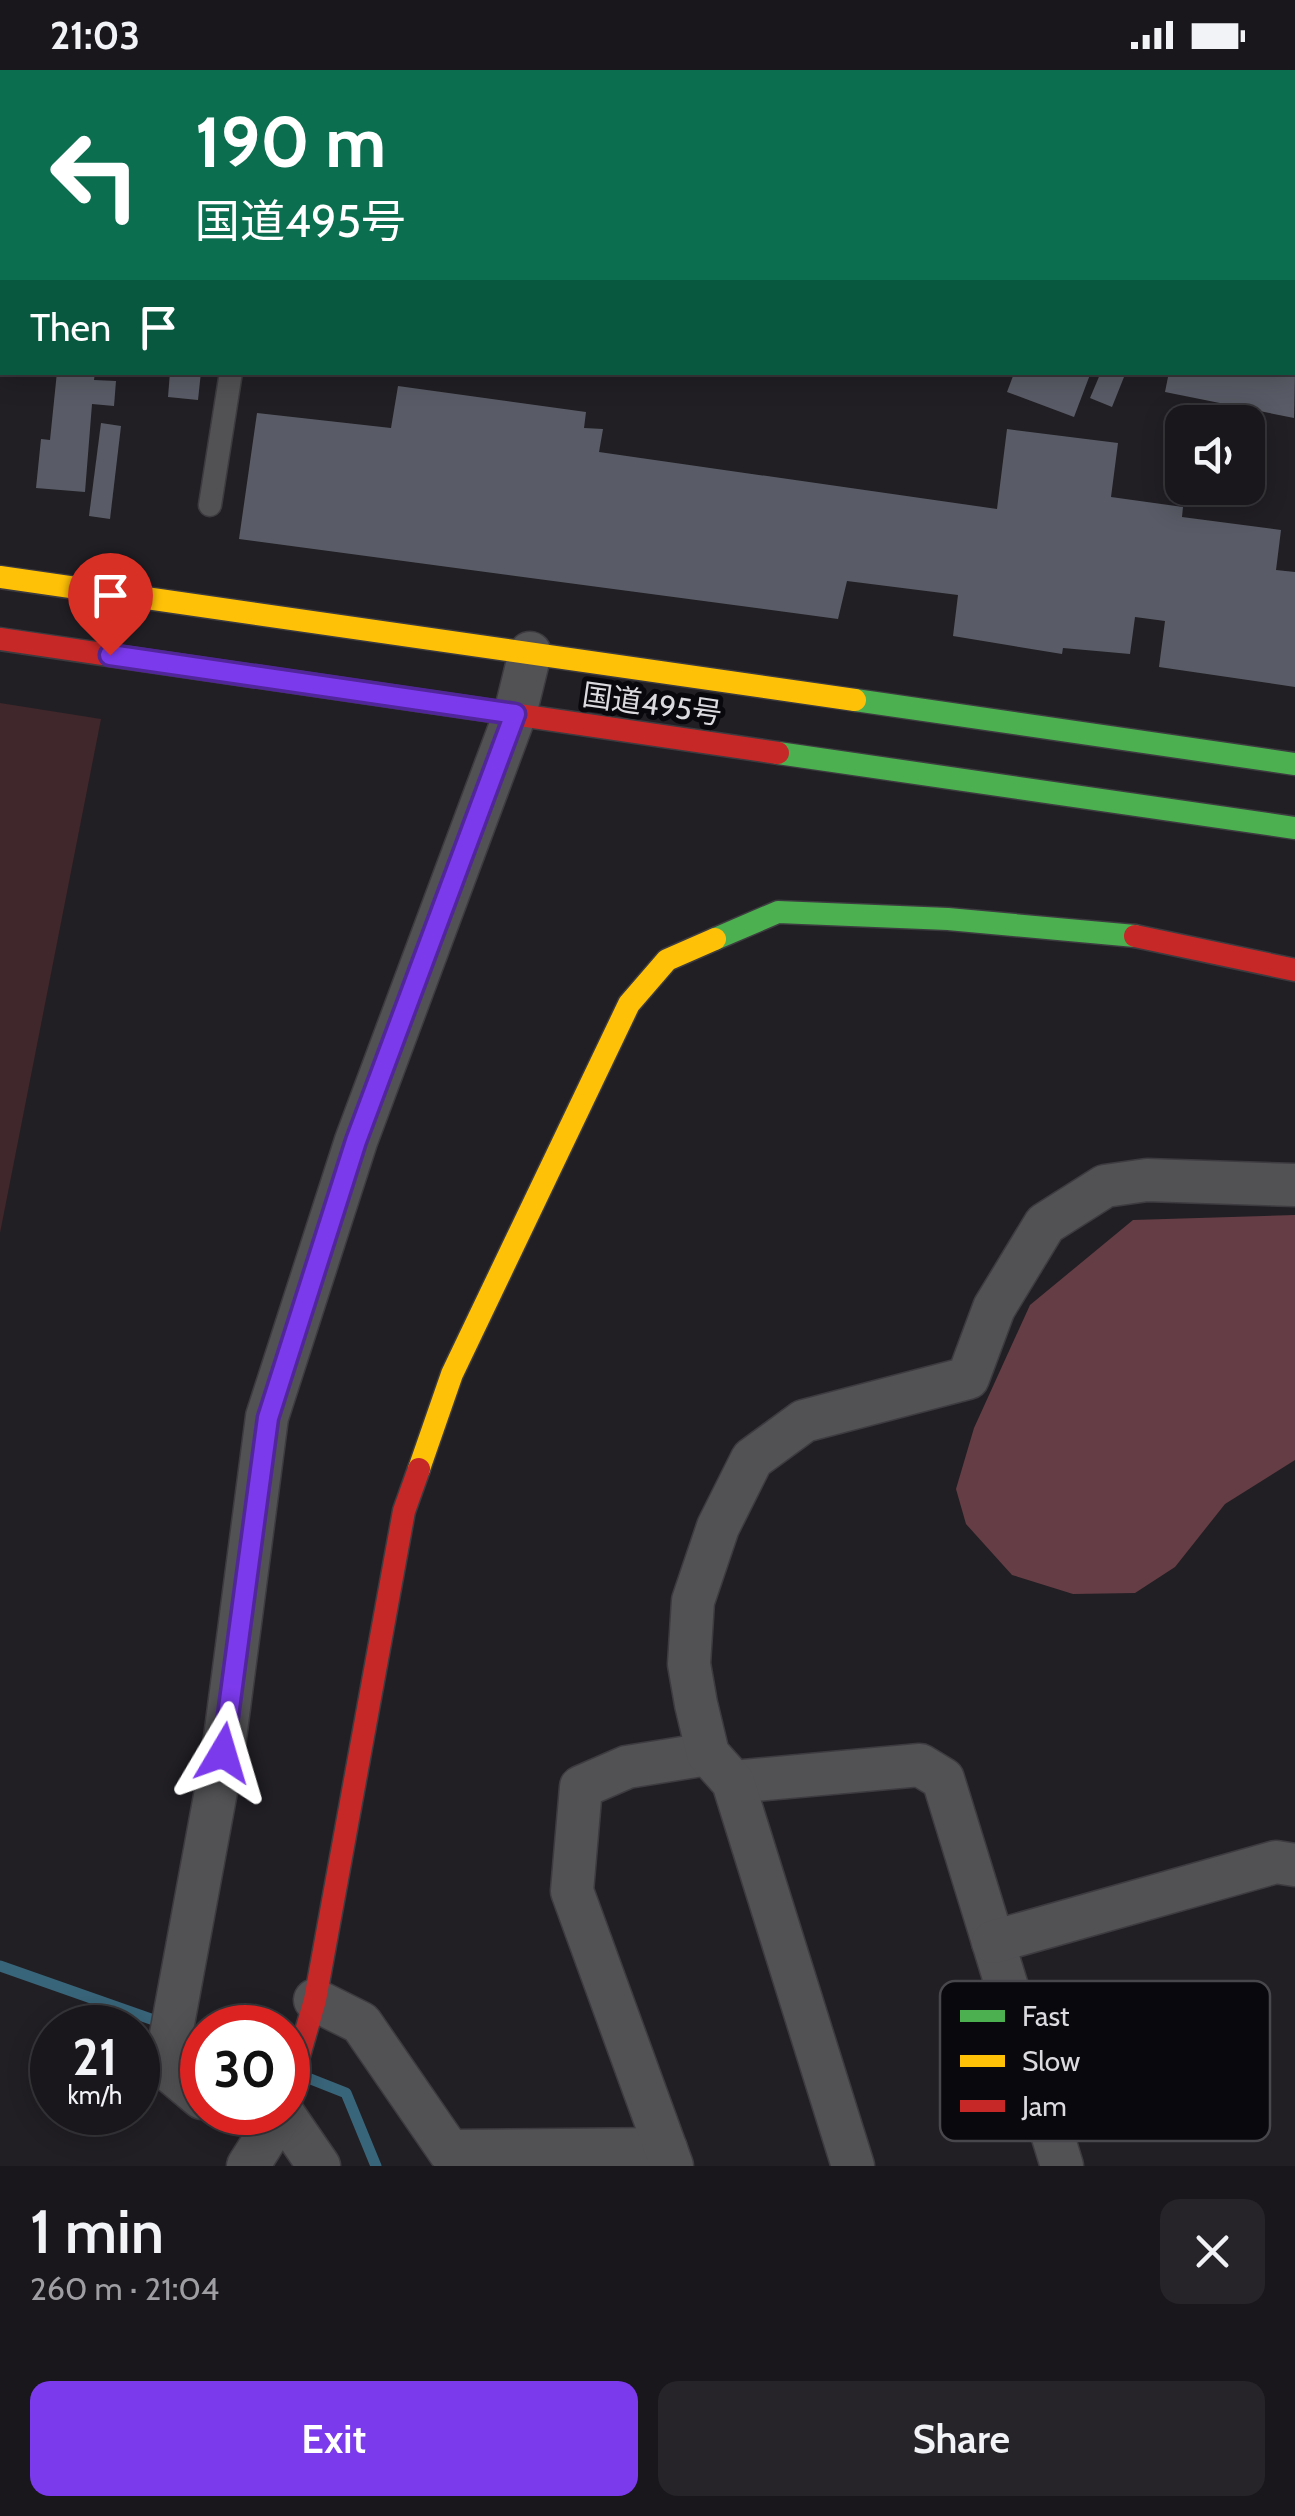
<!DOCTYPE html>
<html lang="en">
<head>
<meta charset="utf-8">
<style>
	body { margin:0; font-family:Cabin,"Noto Sans JP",sans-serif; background:#262428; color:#f1f3f6; height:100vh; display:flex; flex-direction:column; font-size:38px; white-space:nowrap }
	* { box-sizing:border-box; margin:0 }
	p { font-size:32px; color:#9f9fa3 }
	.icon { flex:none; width:55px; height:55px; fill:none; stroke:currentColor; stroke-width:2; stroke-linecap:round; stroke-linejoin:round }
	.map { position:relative; height:2096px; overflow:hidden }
	.drawer { display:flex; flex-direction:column; background:#19171b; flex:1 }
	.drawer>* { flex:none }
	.banner { position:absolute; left:0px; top:0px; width:1295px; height:305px; box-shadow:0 5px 25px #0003,0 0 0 2px #37363a; background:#0b6e4f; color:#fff; overflow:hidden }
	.tools { position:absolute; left:1165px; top:335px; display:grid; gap:20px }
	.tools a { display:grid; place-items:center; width:100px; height:100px; border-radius:20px; background:#19171b; box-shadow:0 5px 25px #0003,0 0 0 2px #37363a; font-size:50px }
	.speed { position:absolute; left:30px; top:1935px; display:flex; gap:20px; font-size:50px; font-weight:700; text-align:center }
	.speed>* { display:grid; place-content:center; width:130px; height:130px; border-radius:50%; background:#19171b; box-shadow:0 5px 25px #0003,0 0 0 2px #37363a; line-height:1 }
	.speed small { font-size:25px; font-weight:400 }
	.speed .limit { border:15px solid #d22; background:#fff; color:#111 }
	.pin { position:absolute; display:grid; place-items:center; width:85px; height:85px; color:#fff; margin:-102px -42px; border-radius:50% 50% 50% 0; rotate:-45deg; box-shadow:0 0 10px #0007 }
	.pin .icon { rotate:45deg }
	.me { position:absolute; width:110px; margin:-55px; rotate:7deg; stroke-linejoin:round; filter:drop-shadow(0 0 8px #0008) }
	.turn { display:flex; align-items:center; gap:35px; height:210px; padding:0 30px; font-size:45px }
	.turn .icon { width:130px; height:130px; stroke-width:2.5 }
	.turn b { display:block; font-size:70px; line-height:85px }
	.then { display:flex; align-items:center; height:95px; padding:0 30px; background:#0003; gap:20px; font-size:38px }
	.round { display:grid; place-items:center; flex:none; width:105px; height:105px; border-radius:20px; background:#262428 }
	.headline { display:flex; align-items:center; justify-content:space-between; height:170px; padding:0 30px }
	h1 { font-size:60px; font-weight:600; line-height:75px }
	.primary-button { display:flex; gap:20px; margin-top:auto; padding:20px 30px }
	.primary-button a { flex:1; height:115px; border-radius:20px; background:#7c3aed; color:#fff; font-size:40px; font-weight:600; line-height:115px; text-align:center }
	.primary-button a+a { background:#262428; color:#f1f3f6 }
	.status { display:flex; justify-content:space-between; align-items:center; height:70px; padding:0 50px; background:#19171b; direction:ltr }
	.status svg { height:28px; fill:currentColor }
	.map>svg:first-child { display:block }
	.green { fill:#40272b }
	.forest { fill:#653d45 }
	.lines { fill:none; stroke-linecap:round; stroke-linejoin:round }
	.stream { stroke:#39657a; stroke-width:11 }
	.building { fill:#595c66 }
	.lane-casing { stroke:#3d3b3f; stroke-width:25 }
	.street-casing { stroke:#3d3b3f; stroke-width:45 }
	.fast-casing { stroke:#3d3b3f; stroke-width:25 }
	.slow-casing { stroke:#3d3b3f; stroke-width:25 }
	.jam-casing { stroke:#3d3b3f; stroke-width:25 }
	.lane { stroke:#525154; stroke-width:22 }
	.street { stroke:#525154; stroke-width:42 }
	.fast { stroke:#4caf50; stroke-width:22 }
	.slow { stroke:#ffc107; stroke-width:22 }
	.jam { stroke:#c62828; stroke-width:22 }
	.route-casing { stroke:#51269a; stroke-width:25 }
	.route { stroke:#7c3aed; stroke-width:18 }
	.labels { text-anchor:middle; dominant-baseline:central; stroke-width:10; stroke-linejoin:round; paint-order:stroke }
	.street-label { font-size:30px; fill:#dbdadf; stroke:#09080c }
	.key { fill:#09080c; stroke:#48474b; stroke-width:2.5 }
	.key-label { font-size:28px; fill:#dbdadf }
</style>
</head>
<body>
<div class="status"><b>21:03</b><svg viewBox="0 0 49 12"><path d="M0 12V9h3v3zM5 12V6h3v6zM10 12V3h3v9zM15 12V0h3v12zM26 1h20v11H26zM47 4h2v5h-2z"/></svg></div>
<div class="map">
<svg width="1295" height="2096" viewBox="0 0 1295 2096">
	<rect width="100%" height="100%" fill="#211f24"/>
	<polygon class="green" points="0,633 101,649 0,1163"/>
	<polygon class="forest" points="1295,1145 1295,1390 1225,1434 1175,1497 1135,1523 1073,1524 1012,1505 966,1454 956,1419 974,1358 1030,1235 1133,1150"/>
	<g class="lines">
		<g class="stream">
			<polyline points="0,1896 202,1967"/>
			<polyline points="308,2008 346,2023 376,2096"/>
		</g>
	</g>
	<g class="building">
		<polygon points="57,302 95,302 94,310 116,311 114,336 92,334 85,422 36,418 41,369 50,370"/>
		<polygon points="170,302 201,302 198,330 168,327"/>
		<polygon points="1009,302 1091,302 1074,347 1007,322 1013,306"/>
		<polygon points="1101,302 1126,302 1112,337 1090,328"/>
		<polygon points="1169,302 1295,302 1294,348 1165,322"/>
		<polygon points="398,316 586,342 584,358 603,359 599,382 997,439 1007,359 1118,373 1111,427 1183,437 1182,447 1281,460 1276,500 1295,502 1295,617 1159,597 1165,551 1135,547 1130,584 1063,578 1062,584 953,566 958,525 847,511 838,549 239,469 257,343 391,358"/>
		<polygon points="1193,343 1232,351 1231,352 1191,352"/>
		<polygon points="101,353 121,356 110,449 89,446"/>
	</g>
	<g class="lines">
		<g class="lane-casing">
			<g id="lane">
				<polyline points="316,2 317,0"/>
				<polyline points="680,2 680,0"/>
				<polyline points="1053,2 1054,0"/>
				<polyline points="0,115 2,115"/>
				<polyline points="210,435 231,302"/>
			</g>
		</g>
		<g class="street-casing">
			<g id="street">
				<polyline points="733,1712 920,1695 943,1709 1062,2096"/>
				<polyline points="993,1872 1276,1792 1295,1795"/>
				<polyline points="315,1930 361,1953 449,2081 666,2079"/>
				<polyline points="202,2028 165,1997 223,1683 267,1347 356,1071 515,644 530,583"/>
				<polyline points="282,2042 319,2096"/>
				<polyline points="248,2096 282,2042"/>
				<polyline points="672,2096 572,1821 581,1717 627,1697 708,1684"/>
				<polyline points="853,2096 733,1712 708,1684 696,1634 689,1594 693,1531 718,1457 752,1389 804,1351 968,1308 994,1238 1045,1154 1105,1116 1147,1110 1295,1115"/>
			</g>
		</g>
		<g class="fast-casing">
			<g id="fast">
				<polyline points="855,630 1295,694"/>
				<polyline points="778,683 1295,758"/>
				<polyline points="715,869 778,842 948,849 1135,866"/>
			</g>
		</g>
		<g class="slow-casing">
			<g id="slow">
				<polyline points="0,507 855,630"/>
				<polyline points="419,1399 452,1304 629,934 667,890 715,869"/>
			</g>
		</g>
		<g class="jam-casing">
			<g id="jam">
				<polyline points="0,569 778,683"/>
				<polyline points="1135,866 1295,900"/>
				<polyline points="288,2024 315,1930 404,1441 419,1399"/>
			</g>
		</g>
		<use href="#lane" class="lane"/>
		<use href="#street" class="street"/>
		<use href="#fast" class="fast"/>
		<use href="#slow" class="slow"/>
		<use href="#jam" class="jam"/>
	</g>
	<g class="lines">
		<g class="route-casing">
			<polyline id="route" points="110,585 515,644 356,1071 268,1348 223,1683"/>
		</g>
		<use href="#route" class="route"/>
	</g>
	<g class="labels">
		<g class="street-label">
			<text transform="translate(652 634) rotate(8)">国道495号</text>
		</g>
	</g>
	<rect x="940" y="1911" width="330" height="160" rx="15" class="key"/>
	<rect x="960" y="1940" width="45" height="12" fill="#4caf50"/>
	<rect x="960" y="1985" width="45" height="12" fill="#ffc107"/>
	<rect x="960" y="2030" width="45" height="12" fill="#c62828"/>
	<g class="key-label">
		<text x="1022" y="1956">Fast</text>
		<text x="1022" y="2001">Slow</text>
		<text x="1022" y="2046">Jam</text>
	</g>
</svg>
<div class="tools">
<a><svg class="icon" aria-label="sound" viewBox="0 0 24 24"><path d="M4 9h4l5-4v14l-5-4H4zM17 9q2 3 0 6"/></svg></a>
</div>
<div class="speed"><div>21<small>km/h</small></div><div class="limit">30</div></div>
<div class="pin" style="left:110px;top:585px;background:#d93025"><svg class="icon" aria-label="arrive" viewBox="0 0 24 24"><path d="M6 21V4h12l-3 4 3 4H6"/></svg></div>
<svg class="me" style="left:223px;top:1683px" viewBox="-20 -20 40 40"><path d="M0-17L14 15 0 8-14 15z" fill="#7c3aed" stroke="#fff" stroke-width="4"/></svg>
<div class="banner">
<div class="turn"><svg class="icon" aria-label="left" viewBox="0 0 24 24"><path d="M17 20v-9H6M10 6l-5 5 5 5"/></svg><div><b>190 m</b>国道495号</div></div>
<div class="then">Then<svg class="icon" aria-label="arrive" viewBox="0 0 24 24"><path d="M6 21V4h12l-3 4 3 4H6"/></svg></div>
</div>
</div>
<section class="drawer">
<div class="headline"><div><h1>1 min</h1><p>260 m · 21:04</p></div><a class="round"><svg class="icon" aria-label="close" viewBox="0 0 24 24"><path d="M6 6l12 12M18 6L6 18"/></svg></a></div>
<div class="primary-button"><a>Exit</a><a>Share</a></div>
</section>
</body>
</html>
